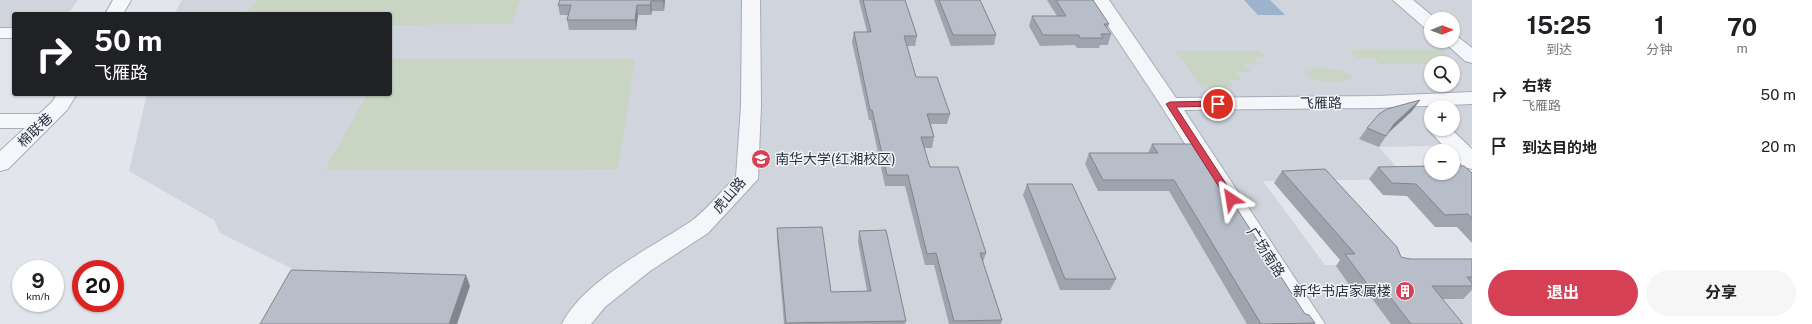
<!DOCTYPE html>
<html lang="zh">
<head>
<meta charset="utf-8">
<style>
	body { margin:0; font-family:"Public Sans","Noto Sans SC",sans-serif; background:#f6f6f6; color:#202124; height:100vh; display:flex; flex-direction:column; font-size:15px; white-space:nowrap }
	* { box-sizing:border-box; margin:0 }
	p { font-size:13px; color:#757577 }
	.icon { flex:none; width:22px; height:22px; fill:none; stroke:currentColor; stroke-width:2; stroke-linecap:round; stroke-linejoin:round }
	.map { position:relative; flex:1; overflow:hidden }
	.details { display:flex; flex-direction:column; background:#fff; width:340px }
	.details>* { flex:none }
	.guide { position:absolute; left:12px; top:12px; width:380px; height:84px; border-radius:4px; box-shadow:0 1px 3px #0004; background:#202124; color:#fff; overflow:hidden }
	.needle { width:26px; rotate:89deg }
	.buttons { position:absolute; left:1424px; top:12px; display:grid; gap:8px }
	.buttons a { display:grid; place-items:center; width:36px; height:36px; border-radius:50%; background:#fff; box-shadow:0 1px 3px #0004; font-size:20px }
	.speed { position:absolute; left:12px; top:260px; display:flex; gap:8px; font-size:20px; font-weight:700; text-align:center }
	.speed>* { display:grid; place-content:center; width:52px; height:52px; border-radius:50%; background:#fff; box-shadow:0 1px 3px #0004; line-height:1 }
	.speed small { font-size:10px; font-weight:400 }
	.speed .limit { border:6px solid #d22; background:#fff; color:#111 }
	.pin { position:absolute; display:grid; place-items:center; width:34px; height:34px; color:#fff; margin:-17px; border:2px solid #fff; border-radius:50%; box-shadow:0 1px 4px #0007 }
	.me { position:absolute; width:44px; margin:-22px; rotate:327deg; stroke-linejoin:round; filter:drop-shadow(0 0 3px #0008) }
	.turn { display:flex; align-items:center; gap:14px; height:84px; padding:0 16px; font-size:18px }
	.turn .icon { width:52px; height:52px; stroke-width:2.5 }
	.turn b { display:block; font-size:28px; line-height:34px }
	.eta { display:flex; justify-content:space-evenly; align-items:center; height:68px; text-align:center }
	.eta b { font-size:24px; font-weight:700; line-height:28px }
	.cta { display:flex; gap:8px; margin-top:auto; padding:8px 16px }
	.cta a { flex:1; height:46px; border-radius:24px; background:#d64055; color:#fff; font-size:16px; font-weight:700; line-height:46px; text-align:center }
	.cta a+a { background:#f6f6f6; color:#202124 }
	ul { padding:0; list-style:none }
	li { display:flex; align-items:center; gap:12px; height:52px; padding:0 16px }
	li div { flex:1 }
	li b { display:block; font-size:15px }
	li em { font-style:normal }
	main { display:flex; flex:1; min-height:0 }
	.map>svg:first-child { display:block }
	.built { fill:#cfd4dd; fill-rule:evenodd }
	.green { fill:#c7d5c2 }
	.water { fill:#9bb3cd }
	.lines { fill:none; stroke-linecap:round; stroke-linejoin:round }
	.minor-casing { stroke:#a7acb6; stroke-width:2 }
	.minor { fill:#f5f6f9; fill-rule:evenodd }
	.wall { fill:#9ea3ad }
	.shaded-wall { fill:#81858d }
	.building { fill:#b8bec9; stroke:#81858d }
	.route { fill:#d64055; stroke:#8b2a37 }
	.labels { text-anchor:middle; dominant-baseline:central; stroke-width:3; stroke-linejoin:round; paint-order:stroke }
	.street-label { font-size:14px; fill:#293244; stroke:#f2f4f8 }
	.poi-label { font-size:14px; fill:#293244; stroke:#f2f4f8; text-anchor:start }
</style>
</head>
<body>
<main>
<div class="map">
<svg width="1472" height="324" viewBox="0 0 1472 324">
	<rect width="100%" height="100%" fill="#e2e5eb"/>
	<g class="built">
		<polygon points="0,0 78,0 68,14 14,14 14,30 0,30"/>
		<path d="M182,0H1472V145L1379,147L1407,179L1263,181L1325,265L1472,264V324H262L293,269L220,233L214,220L129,171L147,94H390V14H174ZM1431,19H1453V41H1431ZM1431,63H1453V85H1431ZM1431,107H1453V129H1431Z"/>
	</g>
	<g class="green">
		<polygon points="257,0 520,0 511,24 390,25 390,14 246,14"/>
		<polygon points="1350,50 1442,50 1458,64 1380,64 1373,58 1357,58"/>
		<polygon points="1175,51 1260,51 1265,57 1253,57 1258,64 1244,64 1251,72 1236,72 1242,80 1228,80 1234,87 1202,87"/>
		<polygon points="390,59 635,59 618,169 325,170 367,94 390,94"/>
		<path d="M1316,68L1341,70L1353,77C1345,86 1311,83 1305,73Z"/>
	</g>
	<polygon class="water" points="1244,0 1270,0 1285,15 1258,15"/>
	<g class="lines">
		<g class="minor-casing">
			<g id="minor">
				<polygon points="113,0 131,0 123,14 105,14"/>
				<path d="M742,0H760L761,106L758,179L708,233L650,271L605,307L591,324H562C583,281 651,248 690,222C705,212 722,190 736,177L741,106Z"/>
				<polygon points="1091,0 1109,0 1176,98 1377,96 1472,92 1472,104 1377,108 1184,110 1325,324 1298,324 1160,104"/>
				<polygon points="1393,0 1413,0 1436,19 1431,19 1431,29 1425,28"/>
				<rect x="0" y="28" width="14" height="10"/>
				<polygon points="1453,36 1458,37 1472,48 1472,63 1465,61 1443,41 1453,41"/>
				<polygon points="57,94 77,94 67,110 8,169 0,171 0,151 25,128 0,128 0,114 39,114 52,102"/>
				<polygon points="1431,125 1431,129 1451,129 1472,149 1472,169 1464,167 1453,156 1453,151 1448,151 1428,129"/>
			</g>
		</g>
		<use href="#minor" class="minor"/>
	</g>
	<g class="wall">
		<polygon points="665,0 664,11 652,11 651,15 638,15 636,30 569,30 567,20 568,15 560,15 558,5"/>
		<polygon points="859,0 905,0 917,36 915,46 907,46 916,77 950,114 947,124 931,124 934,137 932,148 924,148 930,167 986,253 983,262 1002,320 1001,324 949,324 934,265 925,265 905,186 885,186 871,120 869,120 852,42 854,32 867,32"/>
		<polygon points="934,0 980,0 996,35 994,45 951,46"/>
		<polygon points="1047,0 1093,0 1109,24 1107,28 1111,34 1108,45 1100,45 1099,48 1077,48 1075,45 1040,46 1029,26 1032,16 1057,16"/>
		<polygon points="1420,100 1412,111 1388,133 1379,147 1359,139 1367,128"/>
		<polygon points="1152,144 1305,314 1315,323 1315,324 1247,324 1169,191 1098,191 1085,164 1089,153 1148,153"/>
		<polygon points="1378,167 1472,173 1472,243 1457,227 1435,227 1407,196 1383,195 1369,179"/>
		<polygon points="1282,171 1401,257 1410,259 1472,259 1472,290 1463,299 1442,299 1463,324 1391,324 1370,296 1357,296 1336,266 1340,260 1274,183"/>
		<polygon points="1027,184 1116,279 1110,290 1060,290 1023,195"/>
		<polygon points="777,228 831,292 867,291 858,242 859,231 906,321 905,324 784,324 777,239"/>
	</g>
	<g class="shaded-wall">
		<polygon points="663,0 665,0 664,11"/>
		<polygon points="651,1 652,11 651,15 650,5"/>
		<polygon points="637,5 638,15 636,30 635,20"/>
		<polygon points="1420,100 1412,111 1386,135 1394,124"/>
		<polygon points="466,275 470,286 457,324 449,324"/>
	</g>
	<g class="building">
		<polygon points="560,0 663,0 663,1 651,1 650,5 637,5 635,20 567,20 571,5 558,5"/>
		<polygon points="863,0 905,0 917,36 904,36 916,77 937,77 950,114 927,114 934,137 921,137 930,167 958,167 986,253 980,253 1002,320 954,321 936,253 927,254 908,175 887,175 872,110 870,110 854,32 871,32"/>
		<polygon points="939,0 980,0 996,35 953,35"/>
		<polygon points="1056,0 1093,0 1109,24 1104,24 1111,34 1101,34 1103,38 1080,38 1079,35 1043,35 1032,16 1066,16"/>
		<polygon points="1420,100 1394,124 1386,136 1367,128 1379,114 1387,109"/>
		<polygon points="1152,144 1195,144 1305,314 1309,315 1315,323 1261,324 1174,180 1103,180 1089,153 1158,153"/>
		<polygon points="1431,166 1431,173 1453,173 1453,166 1464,166 1472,173 1472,219 1468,214 1445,215 1416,184 1392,183 1378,167"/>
		<polygon points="1325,169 1397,247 1401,257 1410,259 1472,259 1472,277 1467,277 1472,283 1472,286 1432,286 1463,324 1411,324 1380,284 1367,284 1345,254 1355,254 1282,171"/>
		<polygon points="1027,184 1072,184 1116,279 1065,279"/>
		<polygon points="822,227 831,292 871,291 859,231 886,230 906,321 786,323 777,228"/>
		<polygon points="291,270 466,275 449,324 260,324"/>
	</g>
	<polygon class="route" points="1218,101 1222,104 1221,106 1176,107 1236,199 1231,202 1228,201 1166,104 1170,102"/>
	<defs>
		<g id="university-disc" transform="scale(1)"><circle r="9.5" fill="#d64055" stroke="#f2f4f8"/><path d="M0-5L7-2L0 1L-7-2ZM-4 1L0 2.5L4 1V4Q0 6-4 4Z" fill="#fff"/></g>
		<g id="building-disc" transform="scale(1)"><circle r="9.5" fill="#d64055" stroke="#f2f4f8"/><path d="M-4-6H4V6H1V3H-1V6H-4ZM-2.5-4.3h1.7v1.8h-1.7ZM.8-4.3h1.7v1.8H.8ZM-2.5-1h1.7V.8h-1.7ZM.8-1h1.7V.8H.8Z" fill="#fff"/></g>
	</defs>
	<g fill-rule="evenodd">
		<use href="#university-disc" x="761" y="159"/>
		<use href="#building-disc" x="1405" y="291"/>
	</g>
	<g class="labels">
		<g class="street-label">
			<text transform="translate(1321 103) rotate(-1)">飞雁路</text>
			<text transform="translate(35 130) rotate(-44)">棉联巷</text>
			<text transform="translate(729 195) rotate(-49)">虎山路</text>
			<text transform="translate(1266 252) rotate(57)">广场南路</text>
		</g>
		<g class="poi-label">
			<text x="775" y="159">南华大学(红湘校区)</text>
			<text x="1391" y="291" text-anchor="end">新华书店家属楼</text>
		</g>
	</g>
</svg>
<div class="buttons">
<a><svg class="needle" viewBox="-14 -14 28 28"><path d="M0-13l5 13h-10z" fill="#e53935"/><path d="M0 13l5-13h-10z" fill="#757577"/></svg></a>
<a><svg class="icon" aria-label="search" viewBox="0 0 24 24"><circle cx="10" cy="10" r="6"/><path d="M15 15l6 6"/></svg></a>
<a>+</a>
<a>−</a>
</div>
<div class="speed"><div>9<small>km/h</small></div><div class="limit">20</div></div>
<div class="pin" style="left:1218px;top:104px;background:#d93025"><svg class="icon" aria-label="arrive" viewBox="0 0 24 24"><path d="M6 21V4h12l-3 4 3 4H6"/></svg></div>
<svg class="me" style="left:1231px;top:199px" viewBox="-20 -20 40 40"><path d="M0-17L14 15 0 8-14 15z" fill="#d64055" stroke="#fff" stroke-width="4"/></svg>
<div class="guide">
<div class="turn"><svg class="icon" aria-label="right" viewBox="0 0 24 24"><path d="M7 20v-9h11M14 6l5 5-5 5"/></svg><div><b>50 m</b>飞雁路</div></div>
</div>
</div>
<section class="details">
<div class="eta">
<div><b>15:25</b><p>到达</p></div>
<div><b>1</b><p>分钟</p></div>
<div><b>70</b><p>m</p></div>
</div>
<ul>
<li><svg class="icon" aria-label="right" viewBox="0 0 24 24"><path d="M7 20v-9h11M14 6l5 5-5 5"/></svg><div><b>右转</b><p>飞雁路</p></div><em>50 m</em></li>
<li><svg class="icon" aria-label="arrive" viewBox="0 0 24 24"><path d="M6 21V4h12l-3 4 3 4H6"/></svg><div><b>到达目的地</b></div><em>20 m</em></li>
</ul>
<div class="cta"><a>退出</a><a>分享</a></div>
</section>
</main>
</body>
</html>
